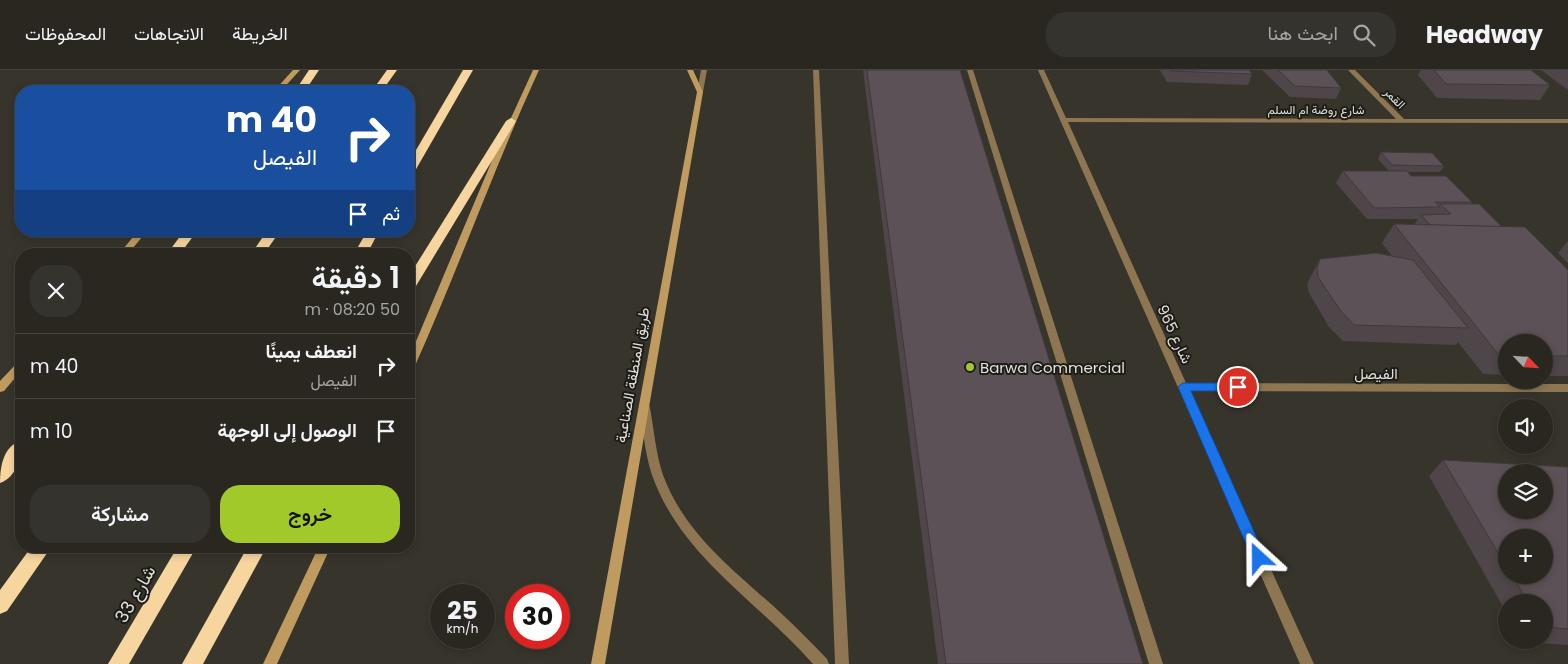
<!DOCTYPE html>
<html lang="ar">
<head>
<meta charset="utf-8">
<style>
	body { margin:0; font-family:Poppins,Vazirmatn,sans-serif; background:#35332d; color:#f1f3f6; direction:rtl; height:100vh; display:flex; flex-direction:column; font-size:19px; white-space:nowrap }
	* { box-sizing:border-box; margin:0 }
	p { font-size:16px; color:#a5a5a5 }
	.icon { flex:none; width:28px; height:28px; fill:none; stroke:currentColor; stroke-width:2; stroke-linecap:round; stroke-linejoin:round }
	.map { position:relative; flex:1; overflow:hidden; direction:ltr }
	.panel { position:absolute; left:15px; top:178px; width:400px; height:305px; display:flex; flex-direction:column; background:#292720; border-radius:20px; box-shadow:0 2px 8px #0003,0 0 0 1px #45443e; direction:rtl }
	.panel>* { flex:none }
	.hud { position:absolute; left:15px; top:15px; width:400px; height:152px; border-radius:20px; box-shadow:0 2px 8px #0003,0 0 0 1px #45443e; direction:rtl; background:#1a4fa0; color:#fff; overflow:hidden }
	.needle { width:32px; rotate:115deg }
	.buttons { position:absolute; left:1498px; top:264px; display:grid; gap:10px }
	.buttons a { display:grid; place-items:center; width:55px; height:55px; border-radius:50%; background:#292720; box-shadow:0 2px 8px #0003,0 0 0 1px #45443e; font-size:25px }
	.speed { position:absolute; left:430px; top:514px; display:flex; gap:10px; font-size:25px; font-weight:700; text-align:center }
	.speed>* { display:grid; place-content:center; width:65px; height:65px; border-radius:50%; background:#292720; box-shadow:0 2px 8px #0003,0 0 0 1px #45443e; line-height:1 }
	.speed small { font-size:12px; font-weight:400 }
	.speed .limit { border:8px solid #d22; background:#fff; color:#111 }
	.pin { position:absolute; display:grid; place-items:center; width:42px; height:42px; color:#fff; margin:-21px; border:2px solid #fff; border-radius:50%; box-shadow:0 1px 5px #0007 }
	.me { position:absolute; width:55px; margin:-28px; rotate:336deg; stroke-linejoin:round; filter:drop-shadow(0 0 4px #0008) }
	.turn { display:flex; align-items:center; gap:18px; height:105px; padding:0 15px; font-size:22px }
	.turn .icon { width:65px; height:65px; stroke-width:2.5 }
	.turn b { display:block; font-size:35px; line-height:42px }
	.then { display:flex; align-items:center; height:48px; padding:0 15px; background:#0003; gap:10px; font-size:19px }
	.round { display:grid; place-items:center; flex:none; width:52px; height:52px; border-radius:20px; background:#35332d }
	.summary { display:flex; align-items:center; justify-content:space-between; height:85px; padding:0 15px }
	h1 { font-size:30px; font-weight:600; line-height:38px }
	.action { display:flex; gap:10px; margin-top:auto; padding:10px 15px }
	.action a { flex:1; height:58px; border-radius:20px; background:#a1c92a; color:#111; font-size:20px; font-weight:600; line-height:58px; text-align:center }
	.action a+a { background:#35332d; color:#f1f3f6 }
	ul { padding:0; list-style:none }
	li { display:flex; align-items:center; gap:15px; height:65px; padding:0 15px; border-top:1px solid #45443e }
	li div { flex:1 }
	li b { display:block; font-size:19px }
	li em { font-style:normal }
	header { display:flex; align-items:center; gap:30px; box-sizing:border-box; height:70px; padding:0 25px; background:#292720; border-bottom:1px solid #45443e }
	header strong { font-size:24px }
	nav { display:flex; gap:28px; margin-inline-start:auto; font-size:18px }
	.search { width:350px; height:45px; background:#35332d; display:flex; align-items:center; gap:12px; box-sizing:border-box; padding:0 18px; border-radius:20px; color:#a5a5a5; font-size:19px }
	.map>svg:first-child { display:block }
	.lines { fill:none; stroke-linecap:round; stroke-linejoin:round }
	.lane { fill:#8d7651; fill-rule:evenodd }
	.street { fill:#8d7651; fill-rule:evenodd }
	.secondary { fill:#bf9b5f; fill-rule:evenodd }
	.highway { fill:#f7d59f; fill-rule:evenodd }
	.wall { fill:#4f464a; fill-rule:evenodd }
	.building { fill:#5c5156; stroke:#40393c; fill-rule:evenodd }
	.route { fill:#1a73e8; stroke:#114b97 }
	.poi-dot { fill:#a1c92a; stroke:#1d1c17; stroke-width:2 }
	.labels { text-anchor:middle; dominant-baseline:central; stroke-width:4; stroke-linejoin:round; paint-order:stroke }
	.far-street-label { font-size:12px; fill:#e1dfd9; stroke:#1d1c17 }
	.street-label { font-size:15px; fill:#e1dfd9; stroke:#1d1c17 }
	.poi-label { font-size:15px; fill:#e1dfd9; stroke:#1d1c17; text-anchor:start }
	.near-street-label { font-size:18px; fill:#e1dfd9; stroke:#1d1c17 }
</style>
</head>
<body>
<header>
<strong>Headway</strong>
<div class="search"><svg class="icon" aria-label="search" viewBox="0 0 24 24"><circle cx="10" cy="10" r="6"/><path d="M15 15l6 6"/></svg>ابحث هنا</div>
<nav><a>الخريطة</a><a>الاتجاهات</a><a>المحفوظات</a></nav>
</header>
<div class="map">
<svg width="1568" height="594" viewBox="0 0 1568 594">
	<rect width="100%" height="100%" fill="#37342b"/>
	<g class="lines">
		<g class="lane">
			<polygon points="701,0 707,0 703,22 700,24 697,22"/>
			<polygon points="813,0 819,0 849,594 835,594"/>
			<polygon points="967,0 973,0 1163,594 1149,594"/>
			<path d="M645,334L649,335L650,338C654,360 656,384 663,405C686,467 738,503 784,546C799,560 813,574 827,589L829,594H813C758,531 681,487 652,405C645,384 643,360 640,338L641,335Z"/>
		</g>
		<polygon class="street" points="1038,0 1044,0 1066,48 1396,49 1348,0 1355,0 1404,49 1568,49 1568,53 1068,52 1186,313 1568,314 1568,322 1190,321 1314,594 1300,594"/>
		<g class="secondary">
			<polygon points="293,0 300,0 281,21 274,21"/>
			<path d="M533,0H539C494,98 458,200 414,298L413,301H409V288L499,74Z"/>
			<polygon points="687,0 693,0 703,22 605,594 591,594 697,22"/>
			<polygon points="138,161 147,161 128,184 119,184"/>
			<polygon points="21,292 21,301 4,321 0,322 0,311 17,293"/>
			<polygon points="319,476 331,476 277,594 263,594"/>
		</g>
		<g class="highway">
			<polygon points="309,0 319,0 305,21 295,21"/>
			<polygon points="387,0 397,0 382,21 372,21"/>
			<polygon points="463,0 473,0 415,101 409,104 409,92"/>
			<polygon points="511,48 516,51 416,216 409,220 409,206 506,51"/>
			<polygon points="184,161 197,161 180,184 167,184"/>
			<polygon points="267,161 280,161 264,184 251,184"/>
			<polygon points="367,161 379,161 367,184 354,184"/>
			<path d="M21,371C22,386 17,407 0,413C0,397 3,376 21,371Z"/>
			<polygon points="32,476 52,476 7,541 0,544 0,520"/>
			<polygon points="178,476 197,476 129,594 108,594"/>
			<polygon points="248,476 267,476 203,594 182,594"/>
		</g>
	</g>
	<g class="wall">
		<polygon points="863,0 960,0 1143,594 938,594"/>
		<polygon points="1160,0 1249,0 1252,4 1248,15 1167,12"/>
		<polygon points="1262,0 1327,0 1341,18 1336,29 1290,27"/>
		<polygon points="1421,0 1531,0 1550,15 1540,30 1437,28 1418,5"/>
		<polygon points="1541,0 1568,0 1568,20"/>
		<polygon points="1381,82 1444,96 1440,102 1407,102 1411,106 1472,132 1471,134 1502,157 1568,200 1568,306 1544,306 1544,272 1506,272 1506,305 1483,304 1458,272 1456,275 1343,271 1329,257 1309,223 1307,214 1311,206 1320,189 1392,186 1382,173 1394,154 1414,155 1418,149 1367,149 1336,113 1343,101 1389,101 1378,89"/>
		<polygon points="1568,171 1568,193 1558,183"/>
		<path d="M1443,390L1568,397V575L1524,572L1522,570H1544V532H1506V542L1429,406ZM1506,468L1544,505H1506Z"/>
	</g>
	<g class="building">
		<polygon points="867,0 960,0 1143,594 946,594"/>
		<polygon points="1169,0 1249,0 1252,4 1170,1"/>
		<polygon points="1278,0 1327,0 1341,18 1295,16"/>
		<polygon points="1434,0 1531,0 1550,15 1446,14"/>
		<polygon points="1381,82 1432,83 1444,96 1392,95"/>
		<polygon points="1343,101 1407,101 1411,106 1446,106 1472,132 1435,132 1440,137 1374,138"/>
		<polygon points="1440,134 1479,134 1502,157 1430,155 1421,145 1451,144"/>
		<polygon points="1394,154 1525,157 1568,200 1568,286 1544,286 1544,272 1506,272 1506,285 1499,285"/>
		<polygon points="1376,183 1413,190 1468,258 1354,255 1340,240 1318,207 1317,198 1320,189"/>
		<path d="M1443,390L1568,397V559L1544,557V532H1528L1512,505H1544V468H1506V496ZM1506,402H1544V440H1506Z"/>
	</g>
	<polygon class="route" points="1183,313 1238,313 1244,317 1238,321 1191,321 1266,488 1264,492 1259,494 1254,492 1252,488 1178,317"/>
	<circle class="poi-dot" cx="970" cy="297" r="5"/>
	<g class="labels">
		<g class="far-street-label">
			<text transform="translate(1395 28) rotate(45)">القمر</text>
			<text x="1316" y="39">شارع روضة ام السلم</text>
		</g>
		<g class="street-label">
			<text transform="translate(1175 264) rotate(65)">شارع 965</text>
			<text x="1376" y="303">الفيصل</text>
			<text transform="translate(632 305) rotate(-80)">طريق المنطقة الصناعية</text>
		</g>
		<g class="poi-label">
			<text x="980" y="297">Barwa Commercial</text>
		</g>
		<g class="near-street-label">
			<text transform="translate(135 524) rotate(-60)">شارع 33</text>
		</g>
	</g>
</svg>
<div class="buttons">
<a><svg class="needle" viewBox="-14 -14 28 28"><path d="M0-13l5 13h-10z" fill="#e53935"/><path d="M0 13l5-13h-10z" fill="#a5a5a5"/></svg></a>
<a><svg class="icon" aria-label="sound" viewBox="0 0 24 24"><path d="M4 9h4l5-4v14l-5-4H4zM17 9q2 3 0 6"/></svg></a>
<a><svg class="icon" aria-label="layers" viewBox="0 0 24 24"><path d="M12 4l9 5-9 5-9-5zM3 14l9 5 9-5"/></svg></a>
<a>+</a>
<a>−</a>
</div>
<div class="speed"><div>25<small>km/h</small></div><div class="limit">30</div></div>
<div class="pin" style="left:1238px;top:317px;background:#d93025"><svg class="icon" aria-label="arrive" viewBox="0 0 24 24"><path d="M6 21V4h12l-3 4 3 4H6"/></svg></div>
<svg class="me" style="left:1259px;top:488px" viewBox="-20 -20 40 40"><path d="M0-17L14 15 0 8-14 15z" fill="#1a73e8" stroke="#fff" stroke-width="4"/></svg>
<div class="hud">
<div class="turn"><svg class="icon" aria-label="right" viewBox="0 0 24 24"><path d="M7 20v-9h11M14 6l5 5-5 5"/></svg><div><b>40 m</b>الفيصل</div></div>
<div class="then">ثم<svg class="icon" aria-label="arrive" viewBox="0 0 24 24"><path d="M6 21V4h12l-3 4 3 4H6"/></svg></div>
</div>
<section class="panel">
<div class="summary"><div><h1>1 دقيقة</h1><p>50 m · 08:20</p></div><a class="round"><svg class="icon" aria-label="close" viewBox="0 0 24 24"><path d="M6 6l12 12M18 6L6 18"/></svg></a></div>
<ul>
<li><svg class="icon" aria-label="right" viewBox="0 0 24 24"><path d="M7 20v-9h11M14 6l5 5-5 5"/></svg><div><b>انعطف يمينًا</b><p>الفيصل</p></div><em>40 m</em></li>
<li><svg class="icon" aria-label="arrive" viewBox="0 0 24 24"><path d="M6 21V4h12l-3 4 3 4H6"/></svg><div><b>الوصول إلى الوجهة</b></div><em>10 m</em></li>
</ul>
<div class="action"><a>خروج</a><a>مشاركة</a></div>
</section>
</div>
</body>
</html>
